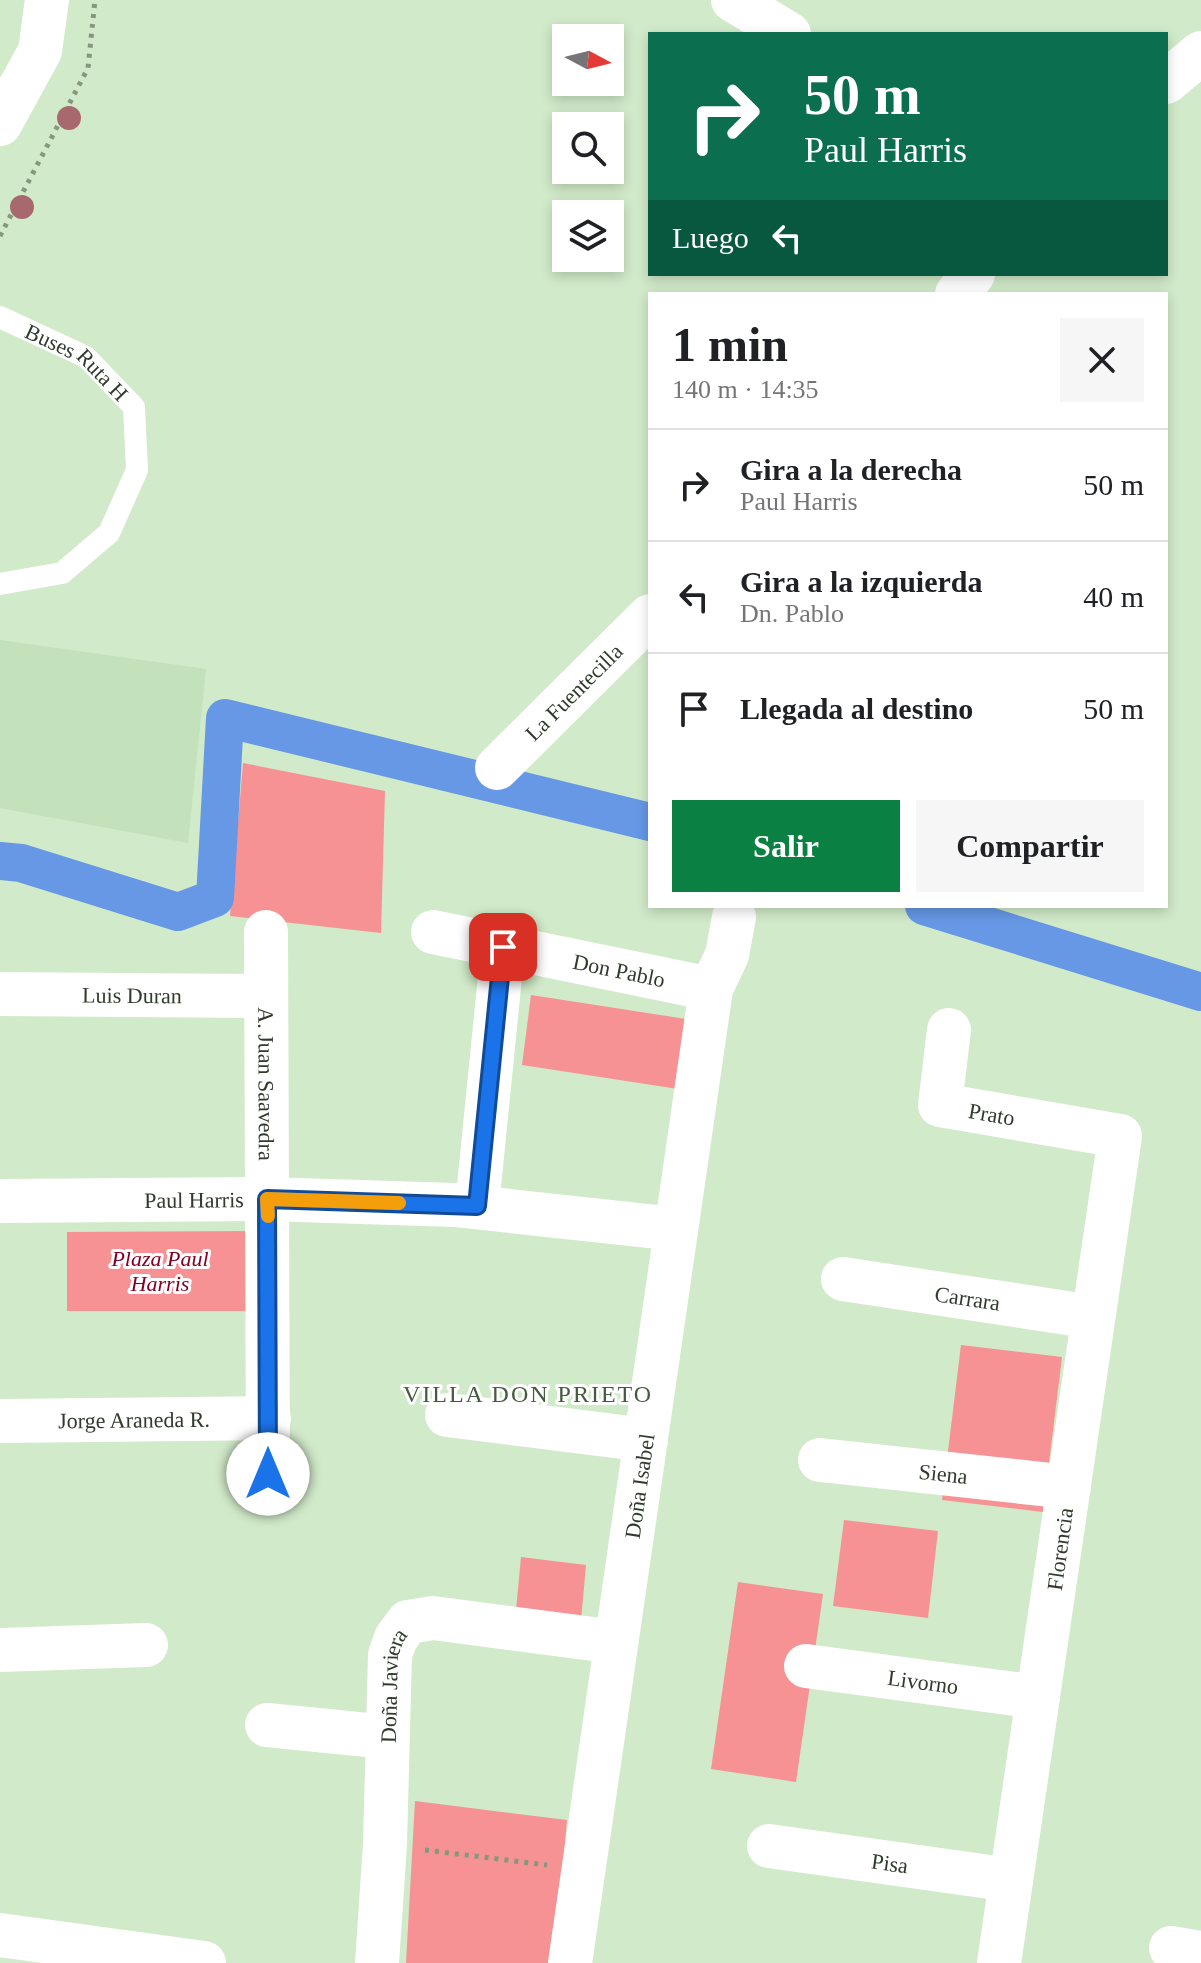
<!DOCTYPE html>
<html lang="es">
<head>
<meta charset="utf-8">
<style>
	body { margin:0; font-family:Georgia,serif; background:#f6f6f6; color:#202124; height:100vh; display:flex; flex-direction:column; font-size:30px; white-space:nowrap }
	* { box-sizing:border-box; margin:0 }
	p { font-size:26px; color:#757577 }
	.icon { flex:none; width:44px; height:44px; fill:none; stroke:currentColor; stroke-width:2; stroke-linecap:round; stroke-linejoin:round }
	.map { position:relative; flex:1; overflow:hidden }
	.details { position:absolute; left:648px; top:292px; width:520px; height:616px; display:flex; flex-direction:column; background:#fff; border-radius:0px; box-shadow:0 4px 12px #0003 }
	.details>* { flex:none }
	.top-card { position:absolute; left:648px; top:32px; width:520px; height:244px; border-radius:0px; box-shadow:0 4px 12px #0003; background:#0b6e4f; color:#fff; overflow:hidden }
	.needle { width:52px; rotate:97deg }
	.fabs { position:absolute; left:552px; top:24px; display:grid; gap:16px }
	.fabs a { display:grid; place-items:center; width:72px; height:72px; border-radius:0px; background:#fff; box-shadow:0 4px 12px #0003; font-size:40px }
	.pin { position:absolute; display:grid; place-items:center; width:68px; height:68px; color:#fff; margin:-34px; border-radius:16px; box-shadow:0 4px 12px #0006 }
	.me { position:absolute; width:88px; margin:-44px; rotate:0deg; stroke-linejoin:round; filter:drop-shadow(0 0 6px #0008) }
	.turn { display:flex; align-items:center; gap:28px; height:168px; padding:0 24px; font-size:36px }
	.turn .icon { width:104px; height:104px; stroke-width:2.5 }
	.turn b { display:block; font-size:56px; line-height:68px }
	.then { display:flex; align-items:center; height:76px; padding:0 24px; background:#0003; gap:16px; font-size:30px }
	.round { display:grid; place-items:center; flex:none; width:84px; height:84px; border-radius:0px; background:#f6f6f6 }
	.overview { display:flex; align-items:center; justify-content:space-between; height:136px; padding:0 24px }
	h1 { font-size:48px; font-weight:600; line-height:60px }
	.primary-button { display:flex; gap:16px; margin-top:auto; padding:16px 24px }
	.primary-button a { flex:1; height:92px; border-radius:0px; background:#0b8043; color:#fff; font-size:32px; font-weight:600; line-height:92px; text-align:center }
	.primary-button a+a { background:#f6f6f6; color:#202124 }
	ul { padding:0; list-style:none }
	li { display:flex; align-items:center; gap:24px; height:112px; padding:0 24px; border-top:2px solid #e0e0e0 }
	li div { flex:1 }
	li b { display:block; font-size:30px }
	li em { font-style:normal }
	.map>svg:first-child { display:block }
	.built { fill:#c3e1ba }
	.green { fill:#f79294 }
	.lines { fill:none; stroke-linecap:round; stroke-linejoin:round }
	.canal { stroke:#6698e5; stroke-width:38 }
	.path { stroke:#85977f; stroke-width:5; stroke-dasharray:4 6; stroke-linecap:butt }
	.lane { stroke:#fff; stroke-width:22 }
	.street { stroke:#fff; stroke-width:44 }
	.secondary { stroke:#fff; stroke-width:44 }
	.tree { fill:#a7696d }
	.route-casing { stroke:#114b97; stroke-width:20 }
	.route { stroke:#1a73e8; stroke-width:14 }
	.slow { stroke:#f59e0b; stroke-width:14 }
	.labels { text-anchor:middle; dominant-baseline:central; stroke-width:6; stroke-linejoin:round; paint-order:stroke }
	.street-label { font-size:22px; fill:#303a2d; stroke:#fff }
	.park-label { font-size:22px; font-style:italic; fill:#850022; stroke:#fff }
	.neighbourhood-label { font-size:24px; letter-spacing:2px; fill:#455b3f; stroke:#fff }
</style>
</head>
<body>
<div class="map">
<svg width="1201" height="1963" viewBox="0 0 1201 1963">
	<rect width="100%" height="100%" fill="#d1eac9"/>
	<polygon class="built" points="0,640 206,669 188,843 0,808"/>
	<g class="green">
		<polygon points="243,763 385,791 381,933 230,916"/>
		<polygon points="531,995 686,1019 678,1089 522,1065"/>
		<polygon points="252,1231 253,1311 67,1311 67,1232"/>
		<polygon points="961,1345 1062,1357 1043,1512 942,1500"/>
		<polygon points="844,1520 938,1531 928,1618 833,1606"/>
		<polygon points="521,1557 586,1565 579,1643 514,1632"/>
		<polygon points="738,1582 823,1594 796,1782 711,1769"/>
		<polygon points="415,1801 567,1820 554,1963 406,1963"/>
	</g>
	<g class="lines">
		<g class="canal">
			<polyline points="0,861 21,863 178,912 215,898 225,718 650,822"/>
			<polyline points="924,906 1201,992"/>
		</g>
		<g class="path">
			<polyline points="0,236 88,68 95,0"/>
			<polyline points="425,1850 547,1865"/>
		</g>
		<path class="lane" id="s1" d="M0,317L86,357L134,407L137,470L109,533L62,573L0,584"/>
		<g class="street">
			<polyline points="733,0 789,34"/>
			<polyline points="1166,82 1201,53"/>
			<polyline points="957,294 973,274"/>
			<path id="s2" d="M497,768L650,616"/>
			<path id="s3" d="M266,932L268,1474"/>
			<path id="s4" d="M433,932L711,989"/>
			<path id="s5" d="M0,994L265,996"/>
			<path id="s6" d="M949,1030L940,1105L1120,1136L999,1963"/>
			<path id="s7" d="M0,1201L267,1199L455,1205L676,1229"/>
			<polyline points="477,1206 503,947"/>
			<path id="s8" d="M843,1279L1093,1317"/>
			<polyline points="447,1415 646,1440"/>
			<path id="s9" d="M0,1421L269,1418"/>
			<path id="s10" d="M820,1460L1069,1487"/>
			<polyline points="0,1650 146,1645"/>
			<path id="s11" d="M806,1666L1038,1697"/>
			<polyline points="267,1725 388,1737"/>
			<path id="s12" d="M769,1846L1011,1880"/>
			<polyline points="0,1935 204,1963"/>
			<polyline points="1171,1948 1201,1953"/>
			<path id="s13" d="M377,1963L385,1844L390,1655L396,1638L408,1622L433,1618L616,1642"/>
			<path id="s14" d="M570,1963L711,989L727,955L734,917"/>
		</g>
		<polyline class="secondary" points="0,124 40,51 47,0"/>
	</g>
	<g class="tree">
		<circle cx="69" cy="118" r="12"/>
		<circle cx="22" cy="207" r="12"/>
	</g>
	<g class="lines">
		<g class="route-casing">
			<polyline id="route" points="268,1474 267,1199 477,1206 503,947"/>
		</g>
		<use href="#route" class="route"/>
		<polyline class="slow" points="268,1216 267,1199 399,1203"/>
	</g>
	<g class="labels">
		<g class="street-label">
			<text stroke="none"><textPath href="#s1" startOffset="90">Buses Ruta H</textPath></text>
			<text stroke="none"><textPath href="#s2" startOffset="108">La Fuentecilla</textPath></text>
			<text stroke="none"><textPath href="#s4" startOffset="190">Don Pablo</textPath></text>
			<text stroke="none"><textPath href="#s5" startOffset="132">Luis Duran</textPath></text>
			<text stroke="none"><textPath href="#s3" startOffset="152">A. Juan Saavedra</textPath></text>
			<text stroke="none"><textPath href="#s6" startOffset="128">Prato</textPath></text>
			<text stroke="none"><textPath href="#s7" startOffset="194">Paul Harris</textPath></text>
			<text stroke="none"><textPath href="#s8" startOffset="126">Carrara</textPath></text>
			<text stroke="none"><textPath href="#s9" startOffset="134">Jorge Araneda R.</textPath></text>
			<text stroke="none"><textPath href="#s10" startOffset="124">Siena</textPath></text>
			<text stroke="none"><textPath href="#s14" startOffset="482">Doña Isabel</textPath></text>
			<text transform="translate(1060 1549) rotate(-82)">Florencia</text>
			<text stroke="none"><textPath href="#s11" startOffset="118">Livorno</textPath></text>
			<text stroke="none"><textPath href="#s13" startOffset="278">Doña Javiera</textPath></text>
			<text stroke="none"><textPath href="#s12" startOffset="122">Pisa</textPath></text>
		</g>
		<g class="park-label">
			<text x="160" y="1258">Plaza Paul<tspan x="160" dy="25">Harris</tspan></text>
		</g>
		<g class="neighbourhood-label">
			<text x="528" y="1394">VILLA DON PRIETO</text>
		</g>
	</g>
</svg>
<div class="fabs">
<a><svg class="needle" viewBox="-14 -14 28 28"><path d="M0-13l5 13h-10z" fill="#e53935"/><path d="M0 13l5-13h-10z" fill="#757577"/></svg></a>
<a><svg class="icon" aria-label="search" viewBox="0 0 24 24"><circle cx="10" cy="10" r="6"/><path d="M15 15l6 6"/></svg></a>
<a><svg class="icon" aria-label="layers" viewBox="0 0 24 24"><path d="M12 4l9 5-9 5-9-5zM3 14l9 5 9-5"/></svg></a>
</div>
<div class="pin" style="left:503px;top:947px;background:#d93025"><svg class="icon" aria-label="arrive" viewBox="0 0 24 24"><path d="M6 21V4h12l-3 4 3 4H6"/></svg></div>
<svg class="me" style="left:268px;top:1474px" viewBox="-20 -20 40 40"><circle r="19" fill="#fff"/><path d="M0-13L10 11 0 6-10 11z" fill="#1a73e8"/></svg>
<div class="top-card">
<div class="turn"><svg class="icon" aria-label="right" viewBox="0 0 24 24"><path d="M7 20v-9h11M14 6l5 5-5 5"/></svg><div><b>50 m</b>Paul Harris</div></div>
<div class="then">Luego<svg class="icon" aria-label="left" viewBox="0 0 24 24"><path d="M17 20v-9H6M10 6l-5 5 5 5"/></svg></div>
</div>
<section class="details">
<div class="overview"><div><h1>1 min</h1><p>140 m · 14:35</p></div><a class="round"><svg class="icon" aria-label="close" viewBox="0 0 24 24"><path d="M6 6l12 12M18 6L6 18"/></svg></a></div>
<ul>
<li><svg class="icon" aria-label="right" viewBox="0 0 24 24"><path d="M7 20v-9h11M14 6l5 5-5 5"/></svg><div><b>Gira a la derecha</b><p>Paul Harris</p></div><em>50 m</em></li>
<li><svg class="icon" aria-label="left" viewBox="0 0 24 24"><path d="M17 20v-9H6M10 6l-5 5 5 5"/></svg><div><b>Gira a la izquierda</b><p>Dn. Pablo</p></div><em>40 m</em></li>
<li><svg class="icon" aria-label="arrive" viewBox="0 0 24 24"><path d="M6 21V4h12l-3 4 3 4H6"/></svg><div><b>Llegada al destino</b></div><em>50 m</em></li>
</ul>
<div class="primary-button"><a>Salir</a><a>Compartir</a></div>
</section>
</div>
</body>
</html>
